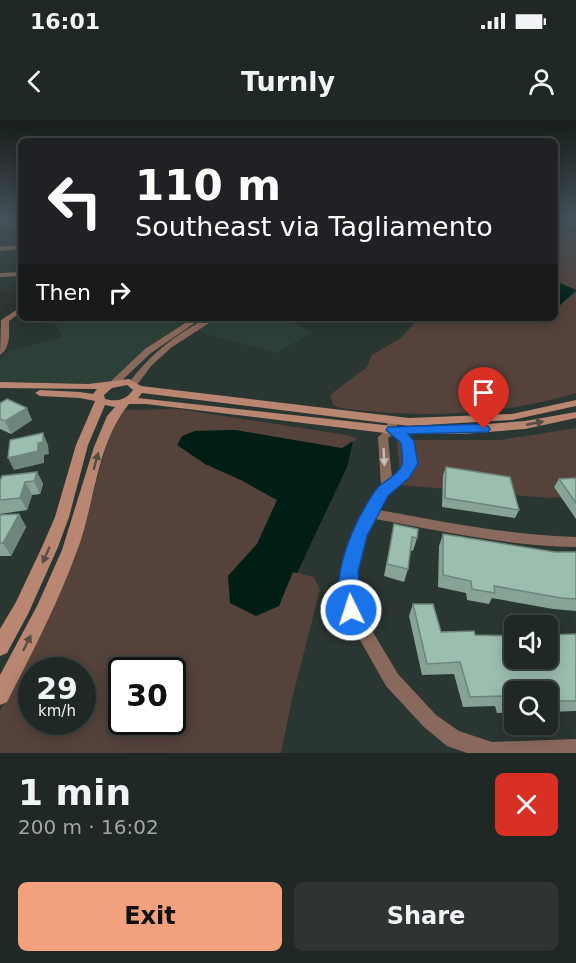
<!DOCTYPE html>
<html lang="en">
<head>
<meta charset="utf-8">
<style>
	body { margin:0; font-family:"DejaVu Sans",sans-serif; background:#2d3432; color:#f1f3f6; height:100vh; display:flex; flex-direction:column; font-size:22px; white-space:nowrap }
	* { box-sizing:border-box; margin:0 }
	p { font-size:20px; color:#a2a6a7 }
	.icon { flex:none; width:33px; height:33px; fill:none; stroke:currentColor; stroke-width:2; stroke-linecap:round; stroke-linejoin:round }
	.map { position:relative; height:633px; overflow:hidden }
	.panel { display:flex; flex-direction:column; background:#202825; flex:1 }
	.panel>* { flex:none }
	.guide { position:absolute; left:18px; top:18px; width:540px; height:183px; border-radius:9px; box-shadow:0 3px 15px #0003,0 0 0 2px #3d4442; background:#202124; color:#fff; overflow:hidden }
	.controls { position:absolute; left:504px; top:495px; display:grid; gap:12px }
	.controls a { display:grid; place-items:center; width:54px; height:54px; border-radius:9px; background:#202825; box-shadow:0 3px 15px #0003,0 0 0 2px #3d4442; font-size:30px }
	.speed { position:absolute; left:18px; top:537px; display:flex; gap:12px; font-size:30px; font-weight:700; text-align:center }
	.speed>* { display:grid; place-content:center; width:78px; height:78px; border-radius:50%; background:#202825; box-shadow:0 3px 15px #0003,0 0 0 2px #3d4442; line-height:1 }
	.speed small { font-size:15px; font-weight:400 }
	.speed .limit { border:3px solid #111; border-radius:9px; background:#fff; color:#111 }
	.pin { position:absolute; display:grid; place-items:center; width:51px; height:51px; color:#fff; margin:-62px -26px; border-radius:50% 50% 50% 0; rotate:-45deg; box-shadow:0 0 6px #0007 }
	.pin .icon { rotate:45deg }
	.me { position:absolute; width:66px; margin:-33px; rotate:356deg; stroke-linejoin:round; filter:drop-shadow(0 0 4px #0008) }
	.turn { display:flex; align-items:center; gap:21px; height:126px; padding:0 18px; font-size:27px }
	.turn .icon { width:78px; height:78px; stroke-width:2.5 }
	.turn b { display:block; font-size:42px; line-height:51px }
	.then { display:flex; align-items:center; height:57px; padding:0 18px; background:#0003; gap:12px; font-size:22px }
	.round { display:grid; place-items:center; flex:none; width:63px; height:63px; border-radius:9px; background:#2d3432 }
	.overview { display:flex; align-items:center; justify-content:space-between; height:102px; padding:0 18px }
	h1 { font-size:36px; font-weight:600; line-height:45px }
	.button { display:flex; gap:12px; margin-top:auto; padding:12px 18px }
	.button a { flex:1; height:69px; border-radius:9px; background:#f2a17e; color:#111; font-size:24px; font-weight:600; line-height:69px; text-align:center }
	.button a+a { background:#2d3432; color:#f1f3f6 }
	.status { display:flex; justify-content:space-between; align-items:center; height:42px; padding:0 30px; background:#202825; direction:ltr }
	.status svg { height:16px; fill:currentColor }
	header { display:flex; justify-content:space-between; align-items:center; height:78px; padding:0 18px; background:#202825; font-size:27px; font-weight:600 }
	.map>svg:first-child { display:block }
	.built { fill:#2d4038 }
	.green { fill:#54423b; fill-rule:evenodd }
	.water { fill:#001e14 }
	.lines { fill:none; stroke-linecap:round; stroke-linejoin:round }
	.street { fill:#89695c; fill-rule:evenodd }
	.secondary { fill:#b98671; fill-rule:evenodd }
	.wall { fill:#86a396 }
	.shaded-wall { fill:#6d857a }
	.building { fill:#9cbeaf; stroke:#6d857a; stroke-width:1.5 }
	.oneway { fill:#554e44 }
	.oneway2 { fill:#c2beb7 }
	.route { fill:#1a73e8; stroke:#114b97; stroke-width:1.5 }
</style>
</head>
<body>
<div class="status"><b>16:01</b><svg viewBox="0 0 49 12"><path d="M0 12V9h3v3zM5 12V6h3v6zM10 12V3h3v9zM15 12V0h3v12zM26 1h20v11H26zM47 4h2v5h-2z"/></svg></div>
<header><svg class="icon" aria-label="back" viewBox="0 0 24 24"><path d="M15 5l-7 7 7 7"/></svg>Turnly<svg class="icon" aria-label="person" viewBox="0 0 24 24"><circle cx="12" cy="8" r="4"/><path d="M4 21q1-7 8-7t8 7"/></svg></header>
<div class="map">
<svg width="576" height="633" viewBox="0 0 576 633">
	<rect width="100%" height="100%" fill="#2a3631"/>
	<g class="built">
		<polygon points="55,198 192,198 149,227 111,261 89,264 0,262 0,242 4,233 62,217 53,199"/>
		<polygon points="218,198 283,198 313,212 276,233 196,211"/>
	</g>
	<g class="green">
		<polygon points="555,111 576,112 576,170 555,161"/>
		<path d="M576,172V273C511,293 437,298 369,291C358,290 344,290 333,285L330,275L367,247L372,235L401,218L419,198H555V188Z"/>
		<path d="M179,289L347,315L357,319L342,329L235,310L195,311L205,344L241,360L277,380L257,425L228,456L294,452L314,457L320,470L292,579L281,633H0V590L16,564L77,431L106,327L118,297L125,290ZM32,550H82V602H32ZM122,550H172V602H122Z"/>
		<polygon points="576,308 576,376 549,378 401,365 397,320 500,320"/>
	</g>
	<g class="water">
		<polygon points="555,161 576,170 558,187 555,188"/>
		<polygon points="235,310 342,328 353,321 347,347 297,453 293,452 279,486 256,496 230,483 228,456 257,424 277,380 241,360 205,344 177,325 182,316 195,311"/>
	</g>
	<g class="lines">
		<g class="street">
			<polygon points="555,99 576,99 576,101 555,100"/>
			<polygon points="0,102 21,106 21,108 0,104"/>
			<polygon points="21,125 21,129 0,131 0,127"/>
			<polygon points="21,152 21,156 0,157 0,153"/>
			<path d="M21,187V192L9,201C9,213 11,228 0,235L1,200Z"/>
			<polygon points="193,198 202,198 151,233 117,265 111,265 109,263 111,261 145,229"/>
			<path d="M207,198H217L172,227L152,245L136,266H130L128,264C149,235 176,214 207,198Z"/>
			<path d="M392,300L396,301L398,309L412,321L416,344L414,350L387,376L379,390C445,402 509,415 576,417V427C508,426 442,411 375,399L366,416L356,452L359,489L398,554L436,595L459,611L492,622L576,619V633H467L447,626L424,607L386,566L346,495L343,490L342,452L352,416L378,370L381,367L378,317L388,309L387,303ZM393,315L402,322C404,342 408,344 392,357L388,318Z"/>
		</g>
		<path class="secondary" d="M129,259L141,266L409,298L512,294L576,280V286L512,300L409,306L142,273L138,278L393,306H463L525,301L576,292V298L525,309L463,314H393L146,284H129C96,324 95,384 77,431C58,483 32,533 7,582L0,585V555L37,486L62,430L94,327L107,296L115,287L105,285L88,325L69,397L58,427L28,494L7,533L0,536V509L16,482L42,427L55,397L76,325L95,281L80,278L40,276L35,273L40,270L80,272L93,274L97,269L0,268V262L88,264ZM127,265L133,270C126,280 117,282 105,279L104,275L112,268Z"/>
	</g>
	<g class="wall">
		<polygon points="0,283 32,300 11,314 0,309"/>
		<polygon points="446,347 519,390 515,398 442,387 443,355"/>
		<polygon points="37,352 43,364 40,374 32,375 27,390 0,394 0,361"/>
		<polygon points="576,358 576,399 554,367 559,359"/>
		<polygon points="19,394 26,407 11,436 0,436 0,395"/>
		<polygon points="394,404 417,418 413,431 410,430 408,449 404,462 384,456"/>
		<polygon points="443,414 555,432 576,432 576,491 553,489 492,478 489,484 467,480 466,473 438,467 439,426"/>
		<polygon points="413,484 441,512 475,515 576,514 576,591 548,592 548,572 514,572 514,592 497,593 495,586 463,587 454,554 422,555 409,496"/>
	</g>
	<g class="shaded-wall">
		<polygon points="27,288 32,300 11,314 5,301"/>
		<polygon points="43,313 48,325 49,334 44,335 44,343 14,350 8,338 38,323"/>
		<polygon points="37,352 43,364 40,374 34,361"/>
		<polygon points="25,362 32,375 27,390 20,378"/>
		<polygon points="19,394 26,407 11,436 3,423"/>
	</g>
	<g class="building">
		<polygon points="7,279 27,288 5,301 0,299 0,283"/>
		<polygon points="43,313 43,322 38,323 38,331 8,338 10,320"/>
		<polygon points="446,347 510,357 519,390 445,378"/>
		<polygon points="37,352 34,361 25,362 20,378 0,380 0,361 2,356"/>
		<polygon points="576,358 576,383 559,359"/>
		<polygon points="19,394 3,423 0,423 0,395"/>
		<polygon points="394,404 418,409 417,418 412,417 408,449 387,444"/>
		<polygon points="443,414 555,432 576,432 576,479 561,478 494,466 495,473 472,469 471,461 443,455"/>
		<polygon points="413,484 433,484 441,512 474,511 475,515 514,516 514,538 548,538 548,515 576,514 576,581 548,581 548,572 514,572 514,582 505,582 503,576 470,577 460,542 427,544"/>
	</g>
	<defs><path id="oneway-solid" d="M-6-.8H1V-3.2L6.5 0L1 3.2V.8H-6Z" transform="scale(1.5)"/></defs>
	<g class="oneway">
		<use href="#oneway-solid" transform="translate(535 303) rotate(-11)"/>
		<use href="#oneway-solid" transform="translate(96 341) rotate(-75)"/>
		<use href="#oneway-solid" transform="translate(46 435) rotate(114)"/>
		<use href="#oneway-solid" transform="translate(27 523) rotate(-64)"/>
	</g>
	<use class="oneway2" href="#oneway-solid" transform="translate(384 337) rotate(87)"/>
	<linearGradient id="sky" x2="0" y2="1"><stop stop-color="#171e1b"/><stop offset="0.53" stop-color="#44525a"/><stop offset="1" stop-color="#44525a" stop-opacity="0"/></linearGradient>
	<rect width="576" height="187" fill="url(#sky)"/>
	<path class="route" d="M484,304L488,306L490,309L488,312L408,314L414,321L418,344L409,358L388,376L367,416L358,452L361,490L358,497L351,499L344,497C327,459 354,402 375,371C382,361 397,357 402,345C404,339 401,329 401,323L386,310L388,307Z"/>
</svg>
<div class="controls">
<a><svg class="icon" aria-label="sound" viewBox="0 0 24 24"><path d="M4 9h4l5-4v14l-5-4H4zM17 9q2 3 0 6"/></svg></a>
<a><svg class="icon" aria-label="search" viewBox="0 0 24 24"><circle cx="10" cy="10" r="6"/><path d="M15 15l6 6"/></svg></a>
</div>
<div class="speed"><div>29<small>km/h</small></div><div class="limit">30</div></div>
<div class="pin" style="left:484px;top:309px;background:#d93025"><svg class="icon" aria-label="arrive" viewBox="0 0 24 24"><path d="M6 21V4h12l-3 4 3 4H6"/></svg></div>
<svg class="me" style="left:351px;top:490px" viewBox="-20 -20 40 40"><circle r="17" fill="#1a73e8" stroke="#fff" stroke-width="3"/><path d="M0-11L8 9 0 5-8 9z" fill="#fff"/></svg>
<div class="guide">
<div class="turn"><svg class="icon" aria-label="left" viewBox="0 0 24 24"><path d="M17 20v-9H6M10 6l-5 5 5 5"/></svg><div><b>110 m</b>Southeast via Tagliamento</div></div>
<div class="then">Then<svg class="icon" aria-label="right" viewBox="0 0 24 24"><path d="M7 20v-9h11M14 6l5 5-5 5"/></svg></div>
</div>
</div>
<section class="panel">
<div class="overview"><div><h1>1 min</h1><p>200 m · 16:02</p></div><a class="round" style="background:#d93025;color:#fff"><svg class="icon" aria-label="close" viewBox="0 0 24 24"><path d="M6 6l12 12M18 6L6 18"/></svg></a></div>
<div class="button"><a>Exit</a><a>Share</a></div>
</section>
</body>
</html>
